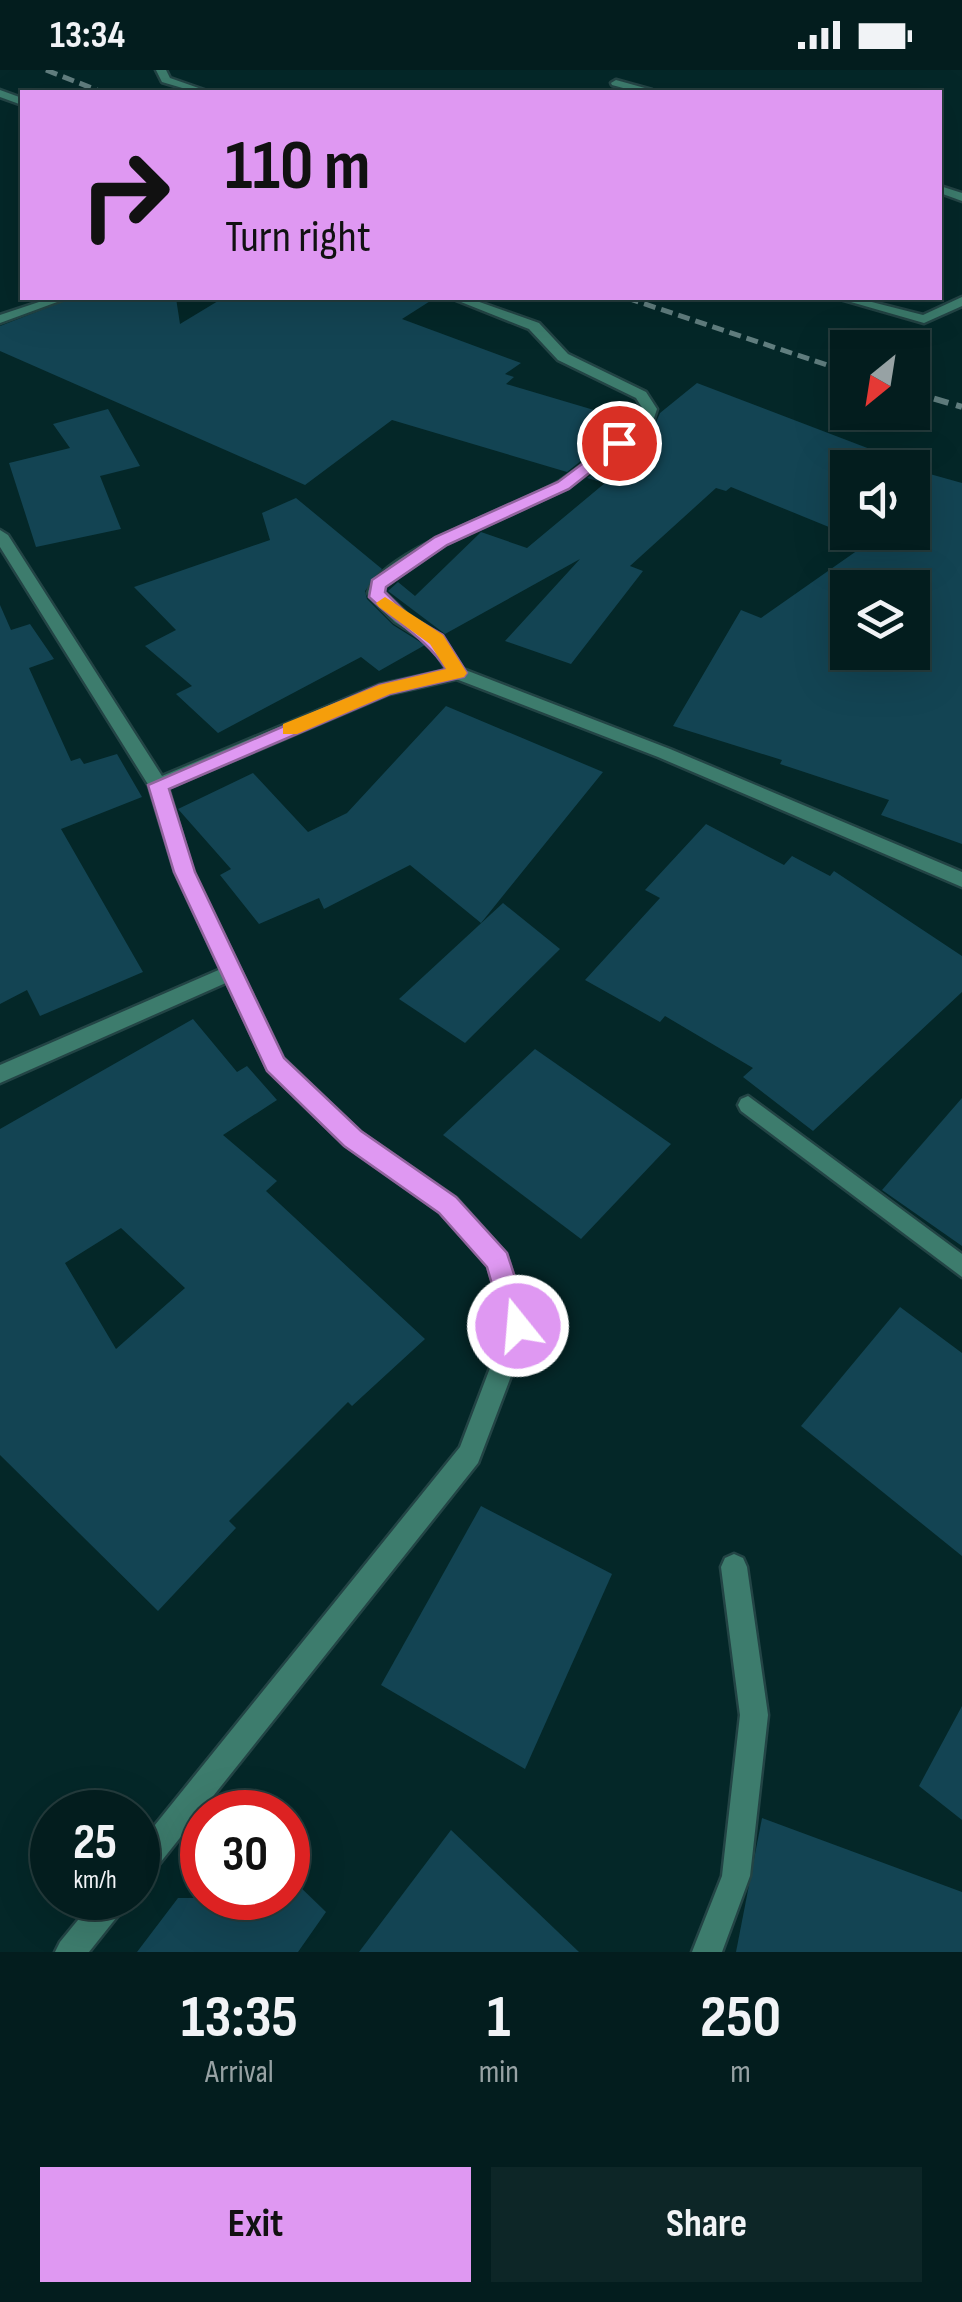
<!DOCTYPE html>
<html lang="en">
<head>
<meta charset="utf-8">
<style>
	body { margin:0; font-family:"Sofia Sans Condensed",sans-serif; background:#0d2627; color:#f1f3f6; height:100vh; display:flex; flex-direction:column; font-size:38px; white-space:nowrap }
	* { box-sizing:border-box; margin:0 }
	p { font-size:32px; color:#97a2a4 }
	.icon { flex:none; width:55px; height:55px; fill:none; stroke:currentColor; stroke-width:2; stroke-linecap:round; stroke-linejoin:round }
	.map { position:relative; height:1882px; overflow:hidden }
	.drawer { display:flex; flex-direction:column; background:#031d1e; flex:1 }
	.drawer>* { flex:none }
	.guide { position:absolute; left:20px; top:20px; width:922px; height:210px; border-radius:0px; box-shadow:0 10px 40px #0002,0 0 0 2px #243b3c; background:#df98f2; color:#111; overflow:hidden }
	.needle { width:65px; rotate:210deg }
	.controls { position:absolute; left:830px; top:260px; display:grid; gap:20px }
	.controls a { display:grid; place-items:center; width:100px; height:100px; border-radius:0px; background:#031d1e; box-shadow:0 10px 40px #0002,0 0 0 2px #243b3c; font-size:50px }
	.speed { position:absolute; left:30px; top:1720px; display:flex; gap:20px; font-size:50px; font-weight:700; text-align:center }
	.speed>* { display:grid; place-content:center; width:130px; height:130px; border-radius:50%; background:#031d1e; box-shadow:0 10px 40px #0002,0 0 0 2px #243b3c; line-height:1 }
	.speed small { font-size:25px; font-weight:400 }
	.speed .limit { border:15px solid #d22; background:#fff; color:#111 }
	.pin { position:absolute; display:grid; place-items:center; width:85px; height:85px; color:#fff; margin:-42px; border:5px solid #fff; border-radius:50%; box-shadow:0 2px 10px #0007 }
	.me { position:absolute; width:110px; margin:-55px; rotate:343deg; stroke-linejoin:round; filter:drop-shadow(0 0 8px #0008) }
	.turn { display:flex; align-items:center; gap:35px; height:210px; padding:0 40px; font-size:45px }
	.turn .icon { width:130px; height:130px; stroke-width:2.5 }
	.turn b { display:block; font-size:70px; line-height:85px }
	.eta { display:flex; justify-content:space-evenly; align-items:center; height:170px; text-align:center }
	.eta b { font-size:60px; font-weight:700; line-height:70px }
	.primary-button { display:flex; gap:20px; margin-top:auto; padding:20px 40px }
	.primary-button a { flex:1; height:115px; border-radius:0px; background:#df98f2; color:#111; font-size:40px; font-weight:700; line-height:115px; text-align:center }
	.primary-button a+a { background:#0d2627; color:#f1f3f6 }
	.status { display:flex; justify-content:space-between; align-items:center; height:70px; padding:0 50px; background:#031d1e; direction:ltr }
	.status svg { height:28px; fill:currentColor }
	.map>svg:first-child { display:block }
	.building { fill:#134453; fill-rule:evenodd }
	.lines { fill:none; stroke-linecap:round; stroke-linejoin:round }
	.service-casing { stroke:#234445; stroke-width:5 }
	.minor-casing { stroke:#234445; stroke-width:5 }
	.service { fill:#3d7c6d; fill-rule:evenodd }
	.minor { fill:#3d7c6d; fill-rule:evenodd }
	.rail-far1 { stroke:#617e7f; stroke-width:5; stroke-dasharray:12 6; stroke-linecap:butt }
	.rail { stroke:#617e7f; stroke-width:6; stroke-dasharray:15 8; stroke-linecap:butt }
	.route { fill:#df98f2; stroke:#91639d; stroke-width:2.5 }
	.slow { fill:#f59e0b }
</style>
</head>
<body>
<div class="status"><b>13:34</b><svg viewBox="0 0 49 12"><path d="M0 12V9h3v3zM5 12V6h3v6zM10 12V3h3v9zM15 12V0h3v12zM26 1h20v11H26zM47 4h2v5h-2z"/></svg></div>
<div class="map">
<svg width="962" height="1882" viewBox="0 0 962 1882">
	<rect width="100%" height="100%" fill="#042728"/>
	<g class="building">
		<polygon points="72,228 176,228 180,254 223,228 435,228 402,249 521,293 505,304 514,307 506,314 631,351 567,402 392,350 305,415 0,281 0,256"/>
		<path d="M697,313L870,379L864,385L908,398H848V462H912V399L962,413V774L881,745L889,730L780,694L782,690L673,656L741,540L761,548L868,473L731,417L726,421L716,418L630,496L643,501L571,594L505,571L580,489L445,564L388,521L398,512L415,526L481,462L527,478L605,413L587,408L654,357L660,343ZM848,518H912V582H848Z"/>
		<polygon points="108,339 140,396 100,406 121,459 36,477 9,393 70,378 53,354"/>
		<polygon points="296,428 382,499 365,521 367,529 393,555 425,575 379,601 361,587 218,663 176,624 192,616 145,576 176,560 134,517 270,470 262,443"/>
		<polygon points="0,535 11,560 30,554 54,589 29,598 71,691 80,688 84,694 117,684 142,727 61,759 143,902 40,946 27,920 0,934"/>
		<polygon points="446,636 603,702 481,853 410,795 324,839 319,828 259,854 220,805 231,799 178,739 253,703 308,762 347,743"/>
		<polygon points="706,754 784,795 792,786 830,806 834,801 962,886 962,922 813,1061 743,1007 753,998 665,946 660,952 585,910 660,828 645,820"/>
		<polygon points="503,833 560,879 465,973 399,929"/>
		<path d="M193,949L237,1002L247,996L277,1030L223,1065L277,1111L266,1121L425,1269L352,1336L348,1332L229,1451L236,1458L158,1541L0,1385V1059ZM121,1158L185,1218L116,1279L65,1193Z"/>
		<polygon points="535,979 671,1074 581,1169 443,1065"/>
		<polygon points="962,1028 962,1176 882,1120"/>
		<polygon points="900,1237 962,1283 962,1486 801,1356"/>
		<polygon points="481,1436 612,1504 525,1699 381,1615"/>
		<polygon points="962,1636 962,1750 919,1716"/>
		<polygon points="762,1748 962,1822 962,1882 736,1882"/>
		<polygon points="451,1760 579,1882 359,1882"/>
		<polygon points="293,1810 326,1842 298,1882 137,1882 178,1828 288,1828"/>
	</g>
	<g class="lines">
		<g class="service-casing">
			<polygon id="service" points="230,895 237,898 240,903 237,908 0,1013 0,995"/>
		</g>
		<g class="minor-casing">
			<g id="minor">
				<polygon points="156,0 166,0 170,8 210,22 196,22 162,12"/>
				<polygon points="616,10 652,20 653,22 638,22 612,15 611,13"/>
				<polygon points="0,20 22,28 22,35 0,27"/>
				<polygon points="940,116 962,123 962,131 940,123"/>
				<polygon points="962,227 962,236 924,253 837,228 856,228 923,245"/>
				<polygon points="51,228 68,228 0,253 0,245"/>
				<path d="M451,228H468L539,253L568,284L646,322L657,339L652,354L568,418L446,474L385,516L384,522L407,544L442,566L463,599L670,679L962,802V817L658,687L456,609L389,624L168,718L193,802L283,988L360,1062L456,1128L506,1184L530,1256L478,1393L148,1808L138,1812V1776L460,1377L506,1256L488,1196L440,1142L344,1074L268,1000L175,802L149,716L0,477V460L8,465L162,706L379,615L447,600L430,574L395,552L370,527L368,523C377,482 523,434 560,411C588,392 614,369 640,349L643,339L636,328L558,290L529,259Z"/>
				<polygon points="748,1026 962,1184 962,1207 741,1041 738,1035 741,1029"/>
				<polygon points="734,1484 743,1488 747,1497 768,1645 750,1806 722,1882 692,1882 722,1806 740,1645 721,1497 725,1488"/>
				<polygon points="96,1828 129,1828 124,1838 89,1882 55,1882 60,1872"/>
			</g>
		</g>
		<use href="#service" class="service"/>
		<use href="#minor" class="minor"/>
		<g class="rail-far1">
			<polyline points="46,0 102,22"/>
			<polyline points="627,228 848,302"/>
		</g>
		<polyline class="rail" points="912,322 962,337"/>
	</g>
	<path class="route" d="M614,370L627,373L569,419L447,475L386,517L385,522L407,544L443,565L467,603L464,607L390,624L169,719L195,802L284,988L361,1061L456,1127L507,1183L531,1256L527,1264L518,1268L508,1264L504,1256L487,1197L439,1143L344,1076L267,1001L174,802L148,715L379,615L446,599C426,568 396,553 369,527L372,510L435,467L558,412Z"/>
	<polygon class="slow" points="385,527 443,565 467,603 464,607 390,624 297,664 283,664 283,654 379,615 446,599 430,574 379,537 376,533"/>
</svg>
<div class="controls">
<a><svg class="needle" viewBox="-14 -14 28 28"><path d="M0-13l5 13h-10z" fill="#e53935"/><path d="M0 13l5-13h-10z" fill="#97a2a4"/></svg></a>
<a><svg class="icon" aria-label="sound" viewBox="0 0 24 24"><path d="M4 9h4l5-4v14l-5-4H4zM17 9q2 3 0 6"/></svg></a>
<a><svg class="icon" aria-label="layers" viewBox="0 0 24 24"><path d="M12 4l9 5-9 5-9-5zM3 14l9 5 9-5"/></svg></a>
</div>
<div class="speed"><div>25<small>km/h</small></div><div class="limit">30</div></div>
<div class="pin" style="left:619px;top:373px;background:#d93025"><svg class="icon" aria-label="arrive" viewBox="0 0 24 24"><path d="M6 21V4h12l-3 4 3 4H6"/></svg></div>
<svg class="me" style="left:518px;top:1256px" viewBox="-20 -20 40 40"><circle r="17" fill="#df98f2" stroke="#fff" stroke-width="3"/><path d="M0-11L8 9 0 5-8 9z" fill="#fff"/></svg>
<div class="guide">
<div class="turn"><svg class="icon" aria-label="right" viewBox="0 0 24 24"><path d="M7 20v-9h11M14 6l5 5-5 5"/></svg><div><b>110 m</b>Turn right</div></div>
</div>
</div>
<section class="drawer">
<div class="eta">
<div><b>13:35</b><p>Arrival</p></div>
<div><b>1</b><p>min</p></div>
<div><b>250</b><p>m</p></div>
</div>
<div class="primary-button"><a>Exit</a><a>Share</a></div>
</section>
</body>
</html>
